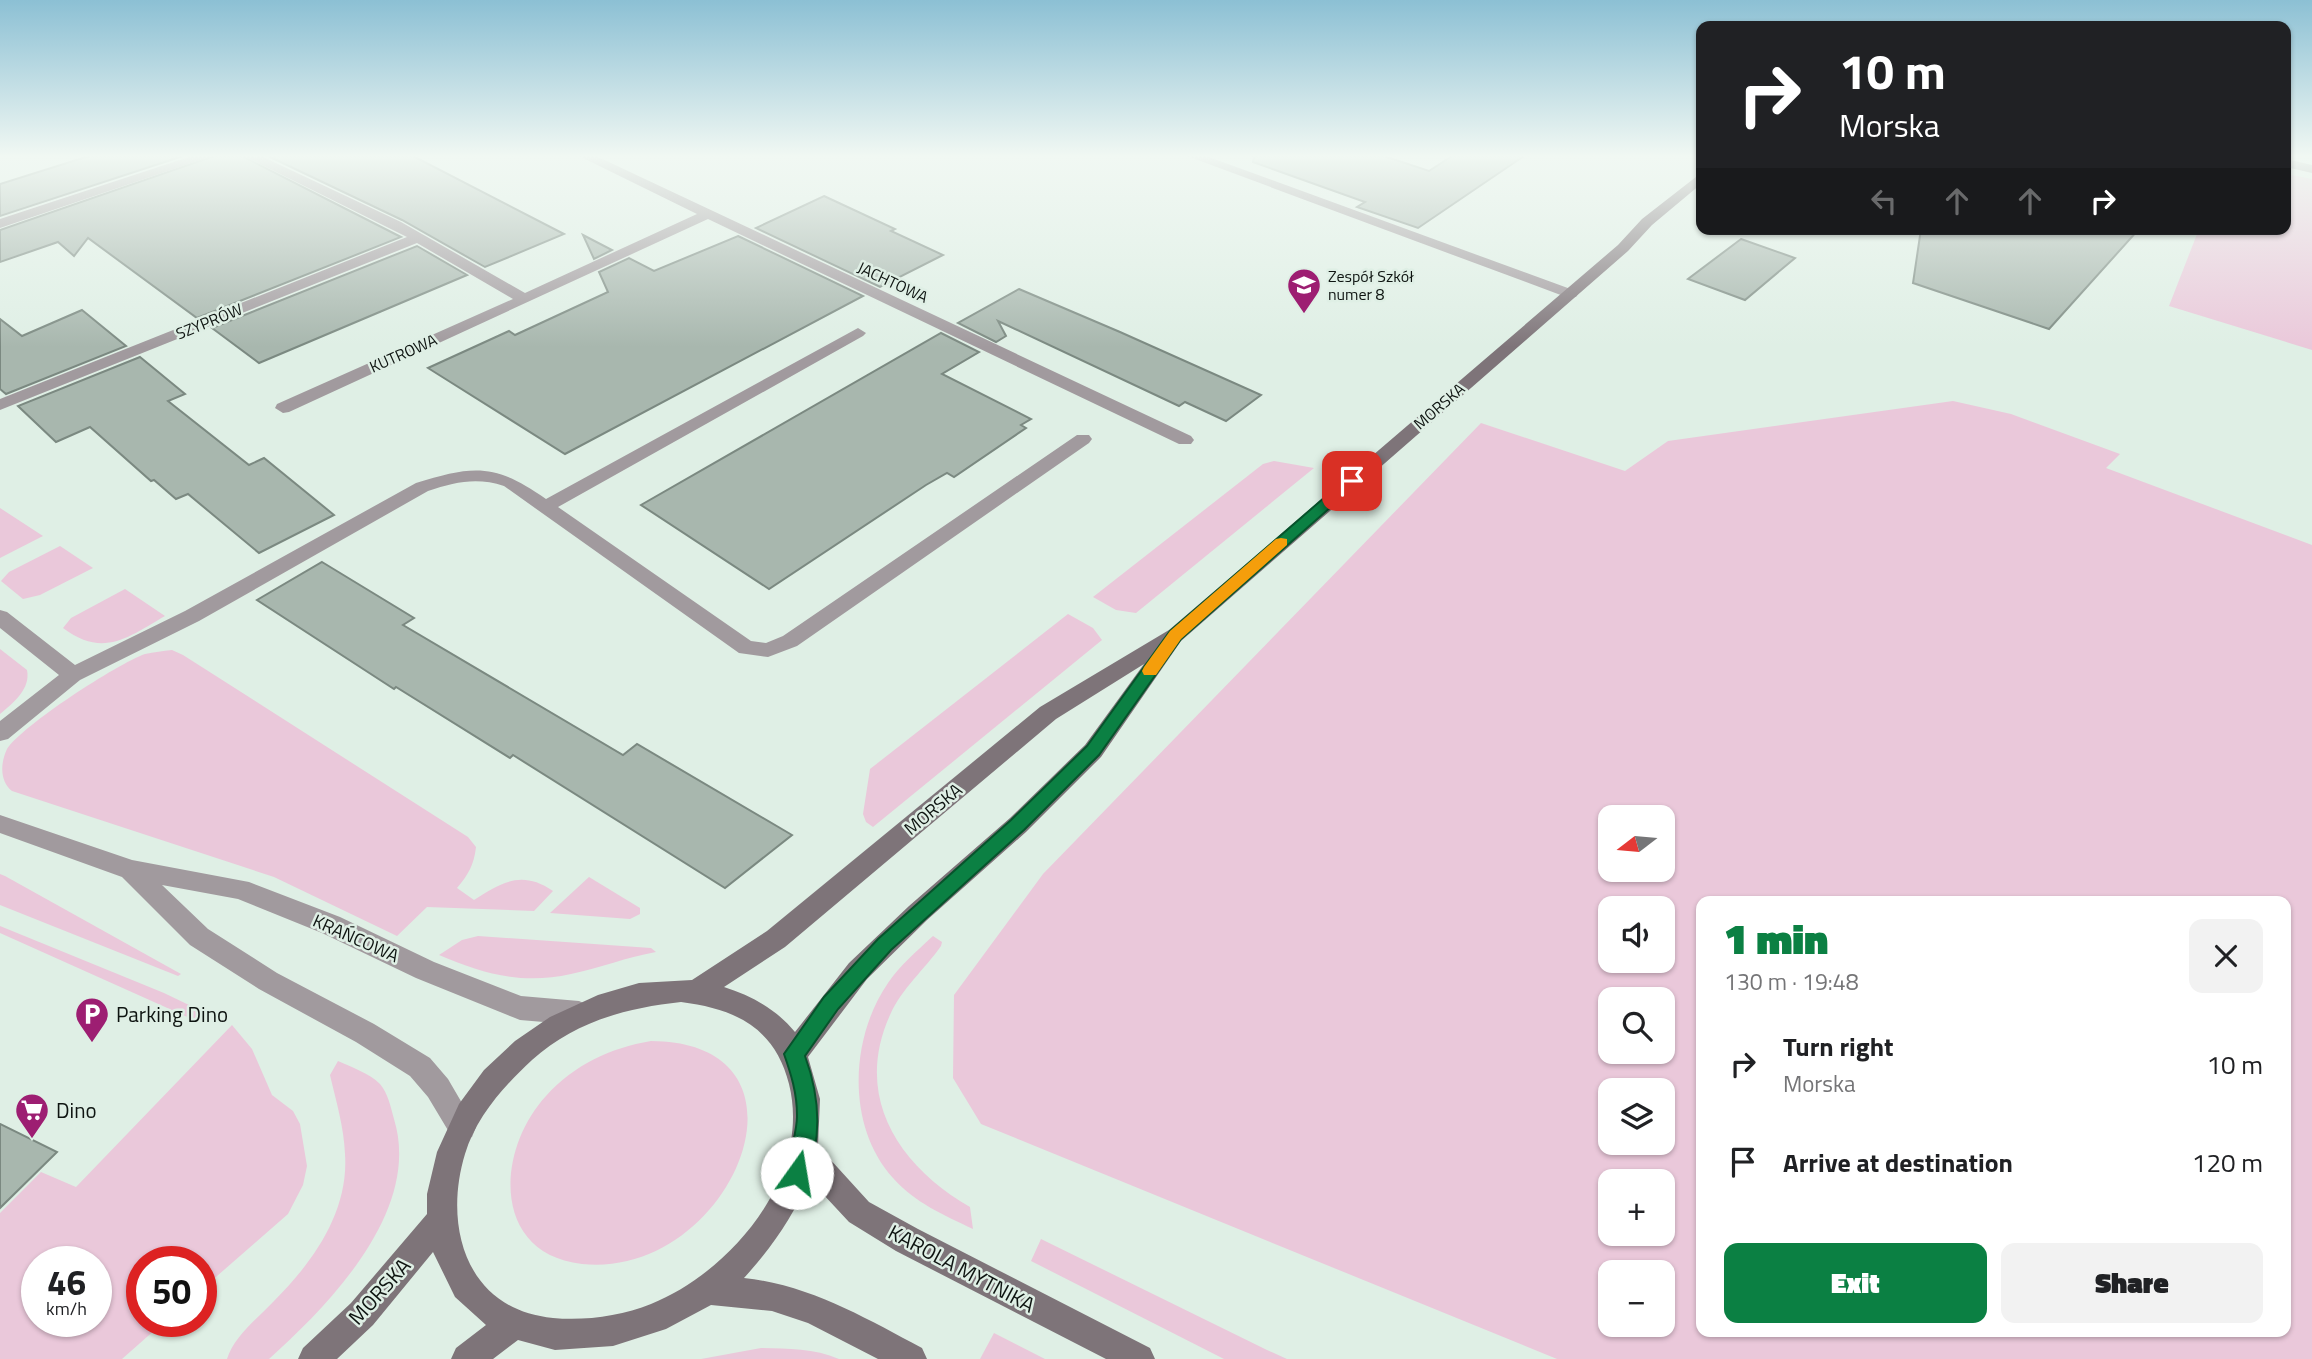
<!DOCTYPE html>
<html lang="en">
<head>
<meta charset="utf-8">
<style>
	body { margin:0; font-family:"Titillium Web",sans-serif; background:#f2f2f2; color:#202124; height:100vh; display:flex; flex-direction:column; font-size:26px; white-space:nowrap }
	* { box-sizing:border-box; margin:0 }
	p { font-size:23px; color:#757577 }
	.icon { flex:none; width:38px; height:38px; fill:none; stroke:currentColor; stroke-width:2; stroke-linecap:round; stroke-linejoin:round }
	.map { position:relative; flex:1; overflow:hidden }
	.side { position:absolute; left:1696px; top:896px; width:595px; height:441px; display:flex; flex-direction:column; background:#fff; border-radius:14px; box-shadow:0 2px 5px #0004 }
	.side>* { flex:none }
	.top-card { position:absolute; left:1696px; top:21px; width:595px; height:214px; border-radius:14px; box-shadow:0 2px 5px #0004; background:#202124; color:#fff; overflow:hidden }
	.needle { width:46px; rotate:254deg }
	.fabs { position:absolute; left:1598px; top:805px; display:grid; gap:14px }
	.fabs a { display:grid; place-items:center; width:77px; height:77px; border-radius:14px; background:#fff; box-shadow:0 2px 5px #0004; font-size:35px }
	.speed { position:absolute; left:21px; top:1246px; display:flex; gap:14px; font-size:35px; font-weight:700; text-align:center }
	.speed>* { display:grid; place-content:center; width:91px; height:91px; border-radius:50%; background:#fff; box-shadow:0 2px 5px #0004; line-height:1 }
	.speed small { font-size:18px; font-weight:400 }
	.speed .limit { border:10px solid #d22; background:#fff; color:#111 }
	.pin { position:absolute; display:grid; place-items:center; width:60px; height:60px; color:#fff; margin:-30px; border-radius:14px; box-shadow:0 4px 10px #0006 }
	.me { position:absolute; width:77px; margin:-38px; rotate:13deg; stroke-linejoin:round; filter:drop-shadow(0 0 5px #0008) }
	.turn { display:flex; align-items:center; gap:24px; height:147px; padding:0 28px; font-size:32px }
	.turn .icon { width:91px; height:91px; stroke-width:2.5 }
	.turn b { display:block; font-size:49px; line-height:60px }
	.lanes { display:flex; align-items:center; height:66px; padding:0 28px; background:#0003; justify-content:center; gap:35px; direction:ltr }
	.lanes .off { opacity:.35 }
	.round { display:grid; place-items:center; flex:none; width:74px; height:74px; border-radius:14px; background:#f2f2f2 }
	.head { display:flex; align-items:center; justify-content:space-between; height:119px; padding:0 28px }
	h1 { font-size:42px; font-weight:800; line-height:52px; color:#0b8043 }
	.primary-button { display:flex; gap:14px; margin-top:auto; padding:14px 28px }
	.primary-button a { flex:1; height:80px; border-radius:14px; background:#0b8043; color:#fff; font-size:28px; font-weight:800; line-height:80px; text-align:center }
	.primary-button a+a { background:#f2f2f2; color:#202124 }
	ul { padding:0; list-style:none }
	li { display:flex; align-items:center; gap:21px; height:98px; padding:0 28px }
	li div { flex:1 }
	li b { display:block; font-size:26px }
	li em { font-style:normal }
	.map>svg:first-child { display:block }
	.green { fill:#eac8da; fill-rule:evenodd }
	.building { fill:#a8b7ae; stroke:#7b8981; stroke-width:2 }
	.lines { fill:none; stroke-linecap:round; stroke-linejoin:round }
	.lane { fill:#a19a9e; fill-rule:evenodd }
	.street { fill:#a19a9e; fill-rule:evenodd }
	.secondary { fill:#7e7479; fill-rule:evenodd }
	.route { fill:#0b8043; stroke:#07532c; stroke-width:2 }
	.slow { fill:#f59e0b }
	.labels { text-anchor:middle; dominant-baseline:central; stroke-width:5; stroke-linejoin:round; paint-order:stroke }
	.far-poi-label { font-size:16px; fill:#0e1411; stroke:#dfefe5; text-anchor:start }
	.far-street-label { font-size:16px; fill:#0e1411; stroke:#dfefe5 }
	.street-label { font-size:18px; fill:#0e1411; stroke:#dfefe5 }
	.near-poi-label { font-size:21px; fill:#0e1411; stroke:#dfefe5; text-anchor:start }
	.near-street-label { font-size:21px; fill:#0e1411; stroke:#dfefe5 }
</style>
</head>
<body>
<div class="map">
<svg width="2312" height="1359" viewBox="0 0 2312 1359">
	<rect width="100%" height="100%" fill="#dfefe5"/>
	<g class="green">
		<polygon points="2286,174 2312,179 2312,350 2169,306 2199,229 2286,229"/>
		<path d="M1953,401L2011,414L2120,454L2106,468L2312,545V1359H1557L981,1124L953,1078L954,995L1043,874L1481,423L1625,471L1668,441ZM1610,817H1662V870H1610ZM1701,901H2286V1332H1701ZM1610,908H1662V961H1610ZM1662,999V1052H1610V999ZM1662,1090V1143H1610V1090ZM1662,1181V1234H1610V1181ZM1662,1272V1325H1610V1272Z"/>
		<polygon points="1274,461 1314,468 1136,613 1116,610 1093,597 1263,464"/>
		<polygon points="0,508 43,536 0,558"/>
		<polygon points="60,546 93,568 40,595 23,599 1,581 9,572"/>
		<path d="M125,589L165,616C127,638 103,658 63,628L71,618Z"/>
		<polygon points="1068,614 1093,628 1102,640 873,827 866,822 863,814 870,769"/>
		<path d="M0,649L27,670C31,689 13,703 0,714Z"/>
		<path d="M172,650L183,655L468,837L476,847C474,865 468,875 457,888L474,900C502,882 522,870 553,891L534,911L427,907L397,936L274,877L12,791C0,781 0,764 7,749C23,725 117,664 145,654C154,652 163,651 172,650Z"/>
		<polygon points="0,874 5,876 181,974 178,976 0,905"/>
		<polygon points="589,877 640,908 640,914 630,919 550,913"/>
		<polygon points="0,926 164,993 216,1018 203,1024 0,933"/>
		<path d="M478,936L651,948L656,952C627,957 600,968 571,974C523,985 483,974 439,955L462,940Z"/>
		<path d="M933,936L942,942L941,946C925,969 902,988 890,1015C853,1097 899,1166 970,1207L973,1229C944,1215 915,1203 893,1178C846,1126 850,1038 888,983C900,965 917,951 933,936Z"/>
		<path d="M232,1025L252,1049L272,1095L293,1111L300,1124L307,1166L303,1185L288,1214L201,1290V1262H142V1321H165L122,1359H0V1213L41,1172L76,1187ZM37,1262H96V1321H37Z"/>
		<path d="M651,1041C831,1042 731,1280 582,1264C491,1254 496,1150 546,1096C574,1065 610,1048 651,1041Z"/>
		<path d="M338,1061C351,1067 369,1073 380,1084C388,1093 391,1108 394,1119C422,1210 330,1304 269,1359H227C234,1336 258,1318 274,1301C313,1262 349,1212 345,1154C344,1127 336,1101 330,1075Z"/>
		<polygon points="1041,1239 1267,1350 1287,1359 1224,1359 1031,1261"/>
		<polygon points="994,1333 1045,1359 980,1359"/>
		<path d="M761,1348C787,1349 814,1348 839,1359H701Z"/>
	</g>
	<g class="building">
		<polygon points="89,156 183,156 0,216 0,184"/>
		<polygon points="214,156 242,156 401,237 197,318 88,238 74,256 58,242 0,262 0,230"/>
		<polygon points="268,156 413,156 564,234 485,267 402,220"/>
		<polygon points="1254,156 1384,156 1429,171 1452,156 1524,156 1418,228 1357,207 1365,202 1253,162"/>
		<polygon points="824,196 895,229 891,231 943,255 880,287 756,228"/>
		<polygon points="1921,229 2139,229 2049,329 1913,283"/>
		<polygon points="583,235 612,250 594,259"/>
		<polygon points="738,236 863,296 565,454 428,368 509,331 515,335 608,292 599,272 629,258 654,271"/>
		<polygon points="1741,239 1795,258 1745,300 1688,279"/>
		<polygon points="417,246 467,275 259,363 212,328"/>
		<polygon points="1019,289 1120,332 1261,395 1226,421 1185,402 1179,406 998,321 1006,336 996,342 958,323"/>
		<polygon points="82,310 126,346 6,394 0,389 0,319 22,336"/>
		<polygon points="941,333 979,352 942,374 1031,419 1021,425 1026,428 954,477 947,473 926,485 769,589 641,505"/>
		<polygon points="140,357 185,394 168,401 249,465 264,458 334,515 259,553 188,494 176,499 154,480 151,481 90,427 56,442 18,406"/>
		<polygon points="322,562 414,618 403,625 623,755 637,744 792,835 725,888 513,755 510,758 396,687 394,689 257,600"/>
		<polygon points="0,1124 57,1152 0,1208"/>
	</g>
	<g class="lines">
		<polygon class="lane" points="1187,156 1206,156 1576,291 1578,294 1576,297 1566,297"/>
		<g class="street">
			<polygon points="192,156 212,156 0,228 0,219"/>
			<polygon points="244,156 261,156 401,222 525,293 697,214 579,156 596,156 1191,436 1194,440 1191,444 1179,444 708,219 289,412 283,413 275,408 277,404 513,299 417,243 0,410 0,399 407,237"/>
			<path d="M858,328L866,333L863,336L558,507L751,641L766,643L783,636L1077,435H1089L1092,439L1089,443L797,646L768,657L739,653L504,486C477,477 455,482 428,491L199,621L80,680L8,739L0,741V721L59,675L0,628V610L7,612L75,665L185,611L416,483C474,465 495,463 546,499Z"/>
			<polygon points="0,815 132,860 249,882 340,917 434,962 521,996 579,1001 588,1005 592,1013 588,1021 579,1025 520,1020 416,978 322,933 238,899 162,885 208,929 277,973 374,1024 430,1058 448,1079 476,1127 472,1137 462,1141 452,1137 428,1097 410,1076 356,1042 259,989 190,945 122,877 0,833"/>
		</g>
		<g class="secondary">
			<polygon points="2286,159 2312,165 2312,173 2286,167"/>
			<path d="M1701,173V184L1652,225L1628,251L1181,641L1101,757L1026,832L927,920L867,979L808,1057L820,1099L818,1146L869,1202L918,1229L1150,1348L1155,1359H1106L896,1251L849,1222L809,1179C793,1217 772,1247 744,1278C810,1285 865,1318 922,1348L927,1359H878L808,1323L772,1311L711,1305L666,1329L613,1346L555,1350L518,1340L493,1359H451L456,1348L486,1325L455,1297L433,1252L373,1325L337,1359H298L303,1348L351,1303L427,1214V1194L437,1152L459,1104L484,1070L515,1041L550,1017L598,995L639,983L692,980L767,931L1040,707L1169,630L1618,245L1642,219ZM1144,664L1085,745L1010,818L909,906L849,963L795,1032C776,1009 752,996 724,987L785,947L1056,719ZM681,1002C736,1009 775,1028 789,1084C812,1176 732,1271 651,1304C621,1316 585,1321 553,1318C466,1310 443,1226 465,1154C476,1117 504,1086 532,1060C574,1022 626,1008 681,1002Z"/>
		</g>
	</g>
	<linearGradient id="sky" x2="0" y2="1"><stop stop-color="#8cc0d4"/><stop offset="0.45" stop-color="#f1f8f3"/><stop offset="1" stop-color="#f1f8f3" stop-opacity="0"/></linearGradient>
	<rect width="2312" height="347" fill="url(#sky)"/>
	<path class="route" d="M1352,477L1359,481L1357,484L1181,639L1099,755L1024,830L891,950L838,1009L805,1056C820,1097 823,1139 805,1181L797,1184L790,1181C784,1166 798,1133 797,1115C797,1093 791,1074 784,1054L824,997L878,939L1011,820L1087,746L1170,631L1347,478Z"/>
	<polygon class="slow" points="1281,538 1287,539 1287,545 1181,639 1156,675 1144,675 1142,671 1144,667 1170,631 1276,539"/>
	<defs>
		<g id="school-pin" transform="scale(1.75)"><path d="M0 17L-7.5 6A9.5 9.5 0 1 1 7.5 6Z" fill="#9d1e72" stroke="#dfefe5"/><path d="M0-5L7-2L0 1L-7-2ZM-4 1L0 2.5L4 1V4Q0 6-4 4Z" fill="#fff"/></g>
		<g id="parking-pin" transform="scale(1.75)"><path d="M0 17L-7.5 6A9.5 9.5 0 1 1 7.5 6Z" fill="#9d1e72" stroke="#dfefe5"/><path d="M-3.5-5.5H1a3.5 3.5 0 0 1 0 7H-1V5.5H-3.5ZM-1-3.4V-.6H.8a1.4 1.4 0 0 0 0-2.8Z" fill="#fff"/></g>
		<g id="supermarket-pin" transform="scale(1.75)"><path d="M0 17L-7.5 6A9.5 9.5 0 1 1 7.5 6Z" fill="#9d1e72" stroke="#dfefe5"/><path d="M-6-5.5h2.5l.6 2H6L4.5 2H-2.5L-4.4-4H-6ZM-1.5 3.2a1.3 1.3 0 1 0 .1 0ZM3 3.2a1.3 1.3 0 1 0 .1 0Z" fill="#fff"/></g>
	</defs>
	<g fill-rule="evenodd">
		<use href="#school-pin" x="1304" y="285"/>
		<use href="#parking-pin" x="92" y="1014"/>
		<use href="#supermarket-pin" x="32" y="1110"/>
	</g>
	<g class="labels">
		<g class="far-poi-label">
			<text x="1328" y="276">Zespół Szkół<tspan x="1328" dy="18">numer 8</tspan></text>
		</g>
		<g class="far-street-label">
			<text transform="translate(893 282) rotate(25)">JACHTOWA</text>
			<text transform="translate(209 321) rotate(-22)">SZYPRÓW</text>
			<text transform="translate(403 353) rotate(-24)">KUTROWA</text>
			<text transform="translate(1439 406) rotate(-41)">MORSKA</text>
		</g>
		<g class="street-label">
			<text transform="translate(933 809) rotate(-40)">MORSKA</text>
			<text transform="translate(356 938) rotate(24)">KRAŃCOWA</text>
		</g>
		<g class="near-poi-label">
			<text x="116" y="1014">Parking Dino</text>
			<text x="56" y="1110">Dino</text>
		</g>
		<g class="near-street-label">
			<text transform="translate(962 1268) rotate(28)">KAROLA MYTNIKA</text>
			<text transform="translate(379 1291) rotate(-48)">MORSKA</text>
		</g>
	</g>
</svg>
<div class="fabs">
<a><svg class="needle" viewBox="-14 -14 28 28"><path d="M0-13l5 13h-10z" fill="#e53935"/><path d="M0 13l5-13h-10z" fill="#757577"/></svg></a>
<a><svg class="icon" aria-label="sound" viewBox="0 0 24 24"><path d="M4 9h4l5-4v14l-5-4H4zM17 9q2 3 0 6"/></svg></a>
<a><svg class="icon" aria-label="search" viewBox="0 0 24 24"><circle cx="10" cy="10" r="6"/><path d="M15 15l6 6"/></svg></a>
<a><svg class="icon" aria-label="layers" viewBox="0 0 24 24"><path d="M12 4l9 5-9 5-9-5zM3 14l9 5 9-5"/></svg></a>
<a>+</a>
<a>−</a>
</div>
<div class="speed"><div>46<small>km/h</small></div><div class="limit">50</div></div>
<div class="pin" style="left:1352px;top:481px;background:#d93025"><svg class="icon" aria-label="arrive" viewBox="0 0 24 24"><path d="M6 21V4h12l-3 4 3 4H6"/></svg></div>
<svg class="me" style="left:797px;top:1173px" viewBox="-20 -20 40 40"><circle r="19" fill="#fff"/><path d="M0-13L10 11 0 6-10 11z" fill="#0b8043"/></svg>
<div class="top-card">
<div class="turn"><svg class="icon" aria-label="right" viewBox="0 0 24 24"><path d="M7 20v-9h11M14 6l5 5-5 5"/></svg><div><b>10 m</b>Morska</div></div>
<div class="lanes"><svg class="icon off" aria-label="left" viewBox="0 0 24 24"><path d="M17 20v-9H6M10 6l-5 5 5 5"/></svg><svg class="icon off" aria-label="ahead" viewBox="0 0 24 24"><path d="M12 20V5M6 11l6-6 6 6"/></svg><svg class="icon off" aria-label="ahead" viewBox="0 0 24 24"><path d="M12 20V5M6 11l6-6 6 6"/></svg><svg class="icon" aria-label="right" viewBox="0 0 24 24"><path d="M7 20v-9h11M14 6l5 5-5 5"/></svg></div>
</div>
<section class="side">
<div class="head"><div><h1>1 min</h1><p>130 m · 19:48</p></div><a class="round"><svg class="icon" aria-label="close" viewBox="0 0 24 24"><path d="M6 6l12 12M18 6L6 18"/></svg></a></div>
<ul>
<li><svg class="icon" aria-label="right" viewBox="0 0 24 24"><path d="M7 20v-9h11M14 6l5 5-5 5"/></svg><div><b>Turn right</b><p>Morska</p></div><em>10 m</em></li>
<li><svg class="icon" aria-label="arrive" viewBox="0 0 24 24"><path d="M6 21V4h12l-3 4 3 4H6"/></svg><div><b>Arrive at destination</b></div><em>120 m</em></li>
</ul>
<div class="primary-button"><a>Exit</a><a>Share</a></div>
</section>
</div>
</body>
</html>
